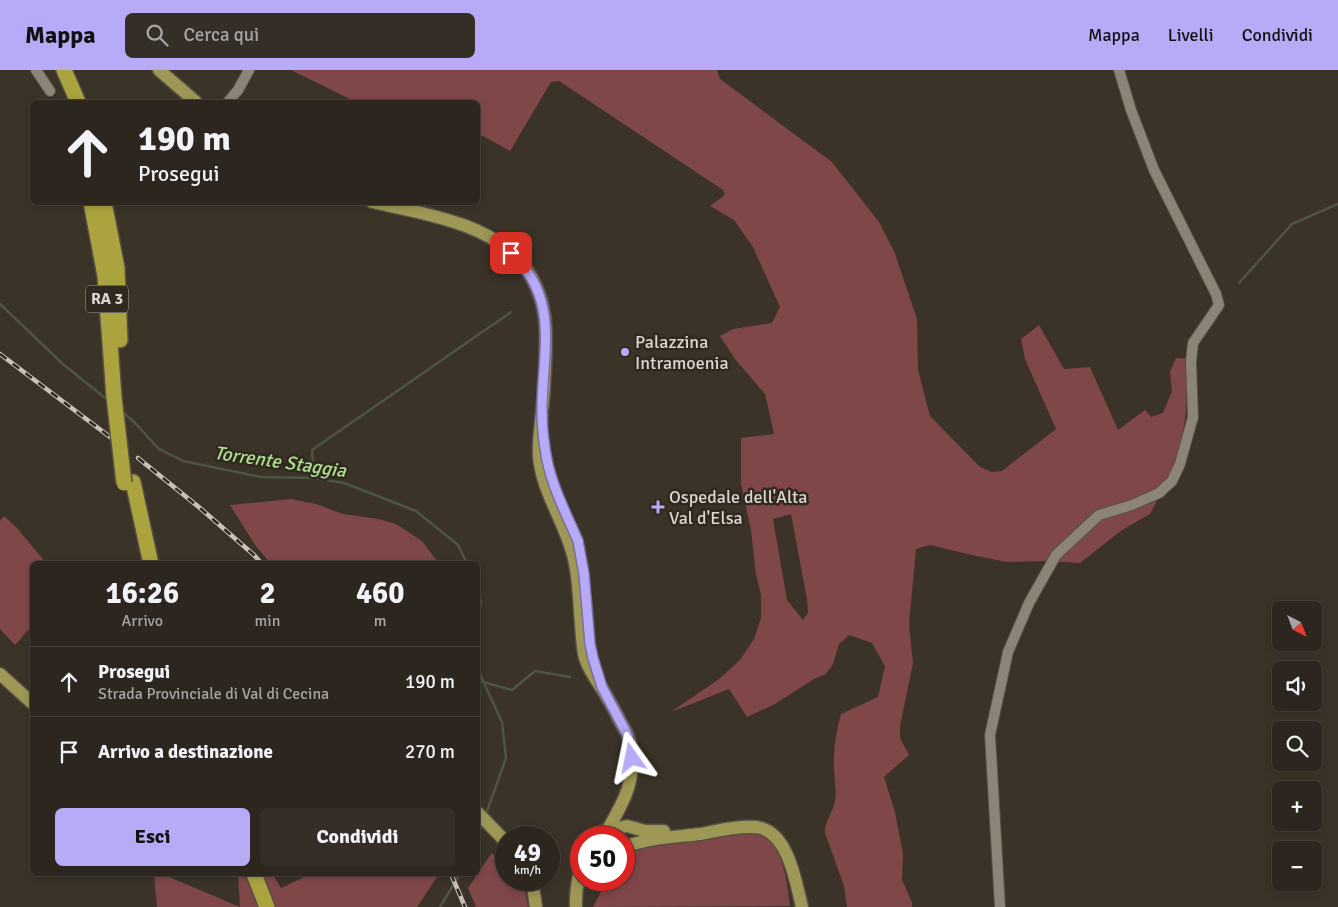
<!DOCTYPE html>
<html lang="it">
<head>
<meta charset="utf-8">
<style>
	body { margin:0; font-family:Signika,sans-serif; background:#342e27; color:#f1f3f6; height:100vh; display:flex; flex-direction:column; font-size:19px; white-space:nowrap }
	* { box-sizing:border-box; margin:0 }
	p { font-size:16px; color:#a6a5a4 }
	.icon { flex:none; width:28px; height:28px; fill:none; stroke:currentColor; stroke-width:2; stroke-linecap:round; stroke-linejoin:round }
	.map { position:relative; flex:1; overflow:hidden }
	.panel { position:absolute; left:30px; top:491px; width:450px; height:315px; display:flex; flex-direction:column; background:#2c261e; border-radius:8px; box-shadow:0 2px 8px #0003,0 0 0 1px #48433c }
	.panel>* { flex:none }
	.guide { position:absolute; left:30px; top:30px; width:450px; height:105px; border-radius:8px; box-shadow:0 2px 8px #0003,0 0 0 1px #48433c; background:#2c261e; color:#f1f3f6; overflow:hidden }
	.needle { width:32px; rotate:138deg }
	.buttons { position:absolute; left:1272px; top:531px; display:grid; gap:10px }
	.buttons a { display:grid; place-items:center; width:50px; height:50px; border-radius:8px; background:#2c261e; box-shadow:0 2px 8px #0003,0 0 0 1px #48433c; font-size:25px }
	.speed { position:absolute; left:495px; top:756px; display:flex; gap:10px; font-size:25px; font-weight:700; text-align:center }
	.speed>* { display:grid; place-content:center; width:65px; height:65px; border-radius:50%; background:#2c261e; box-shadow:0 2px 8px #0003,0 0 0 1px #48433c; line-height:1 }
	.speed small { font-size:12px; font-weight:400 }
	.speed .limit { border:8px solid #d22; background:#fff; color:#111 }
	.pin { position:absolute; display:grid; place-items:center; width:42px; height:42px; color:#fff; margin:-21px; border-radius:10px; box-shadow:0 2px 8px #0006 }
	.me { position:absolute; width:55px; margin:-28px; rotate:348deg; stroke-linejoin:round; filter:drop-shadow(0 0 4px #0008) }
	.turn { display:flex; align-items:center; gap:18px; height:105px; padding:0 25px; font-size:22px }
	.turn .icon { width:65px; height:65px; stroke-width:2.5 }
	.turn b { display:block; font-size:35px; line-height:42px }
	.eta { display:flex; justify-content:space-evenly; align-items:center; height:85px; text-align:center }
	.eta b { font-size:30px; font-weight:700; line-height:35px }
	.action { display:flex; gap:10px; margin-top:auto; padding:10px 25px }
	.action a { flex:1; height:58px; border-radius:8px; background:#b7abf8; color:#111; font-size:20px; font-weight:700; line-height:58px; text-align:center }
	.action a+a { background:#342e27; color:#f1f3f6 }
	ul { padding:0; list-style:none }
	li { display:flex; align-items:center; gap:15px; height:70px; padding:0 25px; border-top:1px solid #48433c }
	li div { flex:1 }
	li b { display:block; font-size:19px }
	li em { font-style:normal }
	header { display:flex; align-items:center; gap:30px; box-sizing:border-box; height:70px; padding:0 25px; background:#b7abf8; color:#111 }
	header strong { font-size:24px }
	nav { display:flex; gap:28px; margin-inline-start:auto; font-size:18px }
	.search { width:350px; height:45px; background:#342e27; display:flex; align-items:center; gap:12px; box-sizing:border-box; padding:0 18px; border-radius:8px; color:#a6a5a4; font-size:19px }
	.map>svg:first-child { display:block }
	.green { fill:#804749; fill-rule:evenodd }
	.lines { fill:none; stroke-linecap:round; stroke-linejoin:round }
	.stream { stroke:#4c5641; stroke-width:2.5 }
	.minor-casing { stroke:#564f46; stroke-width:12 }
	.major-casing { stroke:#564f46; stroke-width:15 }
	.highway-casing { stroke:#564f46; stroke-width:18 }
	.minor { stroke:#8d8478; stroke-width:10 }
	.major { stroke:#9e9755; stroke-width:12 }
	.highway { stroke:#aaa33e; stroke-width:15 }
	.rail-casing { stroke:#c8c2bb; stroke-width:4.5 }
	.rail { stroke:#31291f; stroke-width:2.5; stroke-dasharray:8; stroke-linecap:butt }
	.highway-bridge-casing { stroke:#564f46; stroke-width:18; stroke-linecap:butt }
	.highway-bridge { stroke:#aaa33e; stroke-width:15 }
	.route-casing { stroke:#776fa1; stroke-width:12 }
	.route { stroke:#b7abf8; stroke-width:9 }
	.poi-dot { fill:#b7abf8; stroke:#31291f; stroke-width:2 }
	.labels { text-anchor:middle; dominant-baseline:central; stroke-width:5; stroke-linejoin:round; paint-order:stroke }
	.shield { fill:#31291f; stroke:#a7a19a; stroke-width:1 }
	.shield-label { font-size:16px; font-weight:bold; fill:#dad5ce }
	.poi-label { font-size:18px; fill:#dad5ce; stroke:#31291f; text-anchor:start }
	.water-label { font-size:19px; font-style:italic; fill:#ace08e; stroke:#31291f }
</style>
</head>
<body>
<header>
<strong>Mappa</strong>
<div class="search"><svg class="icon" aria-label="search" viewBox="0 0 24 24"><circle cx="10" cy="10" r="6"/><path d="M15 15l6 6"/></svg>Cerca qui</div>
<nav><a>Mappa</a><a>Livelli</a><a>Condividi</a></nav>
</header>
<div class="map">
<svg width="1338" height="837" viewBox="0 0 1338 837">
	<rect width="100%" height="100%" fill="#3b3328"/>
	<g class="green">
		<path d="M291,0H717L720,9L832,92L879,152L894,181L917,249L918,300L930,346L980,397L992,402L1002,401L1056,359L1025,289L1021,269L1039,255L1064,299L1090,297L1118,360L1145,340L1151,347L1163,343L1172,321L1170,302L1176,288L1188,289L1186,341L1180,386L1150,444L1122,460L1080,493L1046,491L1007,492L972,485L930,475L916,479L909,554L913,593L900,656V668L909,685L884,707L895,742L903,784L902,810L912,832V837H847L844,816L825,763C824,751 834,742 835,730C837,720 834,709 834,698C833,680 836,662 841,644L878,627L885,596L872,573L849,565L839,574L833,594L826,604L814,609L775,634L747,647L729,619L671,642L719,609L740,590L754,569L761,548V525L756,504L751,460L741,414V368L774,364L765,324L735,289L720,266L733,259L772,253L780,237L753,177L734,150L710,136L725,125L723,120L559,11L551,12L510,81L483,66L478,65V32H356ZM791,444L807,529L808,543L803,550L787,530L773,449Z"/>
		<polygon points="291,429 316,434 343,444 378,449 396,454 422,471 439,494 271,494 255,475 230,435"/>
		<polygon points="4,446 17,458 47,494 32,494 32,556 15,575 0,559 0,451"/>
		<path d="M741,761C746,762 752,762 757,764C784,771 787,814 790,836L593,837L607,810H624V788L636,781L650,775Z"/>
		<polygon points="492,783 506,797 506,810 520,811 525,821 528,837 476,837 468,818"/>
		<polygon points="154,804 162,804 240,837 238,804 272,804 281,818 311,804 439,804 417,837 157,837"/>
	</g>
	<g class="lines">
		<g class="stream">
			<polyline points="1239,213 1292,154 1338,134"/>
			<polyline points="0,234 64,295 109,331"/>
			<polyline points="121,341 133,351 159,379 183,391 261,407 314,408 344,413 416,441 458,475 467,494"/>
			<polyline points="314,408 312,380 511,242"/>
			<polyline points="478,520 481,531 478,552"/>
			<polyline points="478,597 483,611 502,652 506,688 486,744"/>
			<polyline points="483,612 512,620 535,601 570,607"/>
			<polyline points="478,767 482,754"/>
			<polyline points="440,837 460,804"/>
		</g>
		<g class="minor-casing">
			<g id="minor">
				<polyline points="36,0 50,21"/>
				<polyline points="228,32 238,20 249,0"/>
				<polyline points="1000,837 990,665 1008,582 1029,533 1056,485 1099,445 1132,435 1159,423 1172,411 1180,394 1193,347 1191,292 1193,273 1219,235 1216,224 1154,100 1131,40 1119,0"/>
			</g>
		</g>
		<g class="major-casing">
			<g id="major">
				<polyline points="159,0 196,32"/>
				<path d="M372,132C421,143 493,153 525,197C548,229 547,261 545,298C544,312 544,326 542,340C541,356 538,371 539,386C542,423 566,453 574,489C579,510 579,532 581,554C582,565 582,577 585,588C590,604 601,615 608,629C613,637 617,645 621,653C623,657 626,661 628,666C630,671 631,676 631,681C636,716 619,739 603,768"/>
				<polyline points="0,604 32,633"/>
				<polyline points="478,743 506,772"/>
				<polyline points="603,761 627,756 645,761 664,761"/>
				<path d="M624,777C648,768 674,767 700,764C716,761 745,754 761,758C789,766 796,813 802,837"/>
				<polyline points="532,810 536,837"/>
				<path d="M576,837C575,823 578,809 581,795"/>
			</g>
		</g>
		<g class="highway-casing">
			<g id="highway">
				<polyline points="64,0 78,32"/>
				<polyline points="91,132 105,206 114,327"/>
				<polyline points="104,132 117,198 120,270"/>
				<polyline points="133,412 151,494"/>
				<polyline points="254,804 267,837"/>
			</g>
		</g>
		<use href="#minor" class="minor"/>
		<use href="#major" class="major"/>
		<use href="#highway" class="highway"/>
		<g class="rail-casing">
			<g id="rail">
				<polyline points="0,284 110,367"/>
				<polyline points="138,388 200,438 254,485 262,494"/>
				<polyline points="451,804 465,837"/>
			</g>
		</g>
		<use href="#rail" class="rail"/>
		<g class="highway-bridge-casing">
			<polyline id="highway-bridge" points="114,327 124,413"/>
		</g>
		<use href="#highway-bridge" class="highway-bridge"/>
	</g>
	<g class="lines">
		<g class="route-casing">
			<path id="route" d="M511,183C561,229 542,282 542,340C542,352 543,366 545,378C549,411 565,441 578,471L584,504L590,574L593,588L602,617L628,666L632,688"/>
		</g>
		<use href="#route" class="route"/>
	</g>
	<g class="poi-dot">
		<circle cx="625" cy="282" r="5"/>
		<path d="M655.5 429.5h5v5h5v5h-5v5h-5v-5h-5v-5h5z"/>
	</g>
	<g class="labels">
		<rect class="shield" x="86" y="215.5" width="42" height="27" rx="4"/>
		<g class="shield-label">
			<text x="107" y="229">RA 3</text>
		</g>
		<g class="poi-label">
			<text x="635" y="272">Palazzina<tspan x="635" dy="21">Intramoenia</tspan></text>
			<text x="669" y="427">Ospedale dell'Alta<tspan x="669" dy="21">Val d'Elsa</tspan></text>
		</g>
		<g class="water-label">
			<text transform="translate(280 392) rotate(8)">Torrente Staggia</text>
		</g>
	</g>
</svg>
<div class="buttons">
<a><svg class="needle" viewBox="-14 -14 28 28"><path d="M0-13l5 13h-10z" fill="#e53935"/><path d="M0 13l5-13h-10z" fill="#a6a5a4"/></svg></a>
<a><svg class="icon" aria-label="sound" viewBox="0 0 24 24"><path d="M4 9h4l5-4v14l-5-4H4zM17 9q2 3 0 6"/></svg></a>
<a><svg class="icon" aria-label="search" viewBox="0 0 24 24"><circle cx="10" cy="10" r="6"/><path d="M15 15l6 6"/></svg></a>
<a>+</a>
<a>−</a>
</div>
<div class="speed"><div>49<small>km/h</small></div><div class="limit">50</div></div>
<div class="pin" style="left:511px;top:183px;background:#d93025"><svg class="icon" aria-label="arrive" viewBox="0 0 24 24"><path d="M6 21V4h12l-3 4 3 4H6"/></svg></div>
<svg class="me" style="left:632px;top:688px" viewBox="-20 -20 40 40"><path d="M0-17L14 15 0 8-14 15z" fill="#b7abf8" stroke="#fff" stroke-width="4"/></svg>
<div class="guide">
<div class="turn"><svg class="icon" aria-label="ahead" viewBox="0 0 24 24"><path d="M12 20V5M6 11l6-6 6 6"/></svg><div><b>190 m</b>Prosegui</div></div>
</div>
<section class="panel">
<div class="eta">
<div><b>16:26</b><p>Arrivo</p></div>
<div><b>2</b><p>min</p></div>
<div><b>460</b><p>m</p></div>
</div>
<ul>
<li><svg class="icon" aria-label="ahead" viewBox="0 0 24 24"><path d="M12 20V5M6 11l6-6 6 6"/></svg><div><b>Prosegui</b><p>Strada Provinciale di Val di Cecina</p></div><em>190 m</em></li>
<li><svg class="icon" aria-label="arrive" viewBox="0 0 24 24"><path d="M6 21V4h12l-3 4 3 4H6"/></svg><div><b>Arrivo a destinazione</b></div><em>270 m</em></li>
</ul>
<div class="action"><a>Esci</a><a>Condividi</a></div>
</section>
</div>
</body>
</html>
